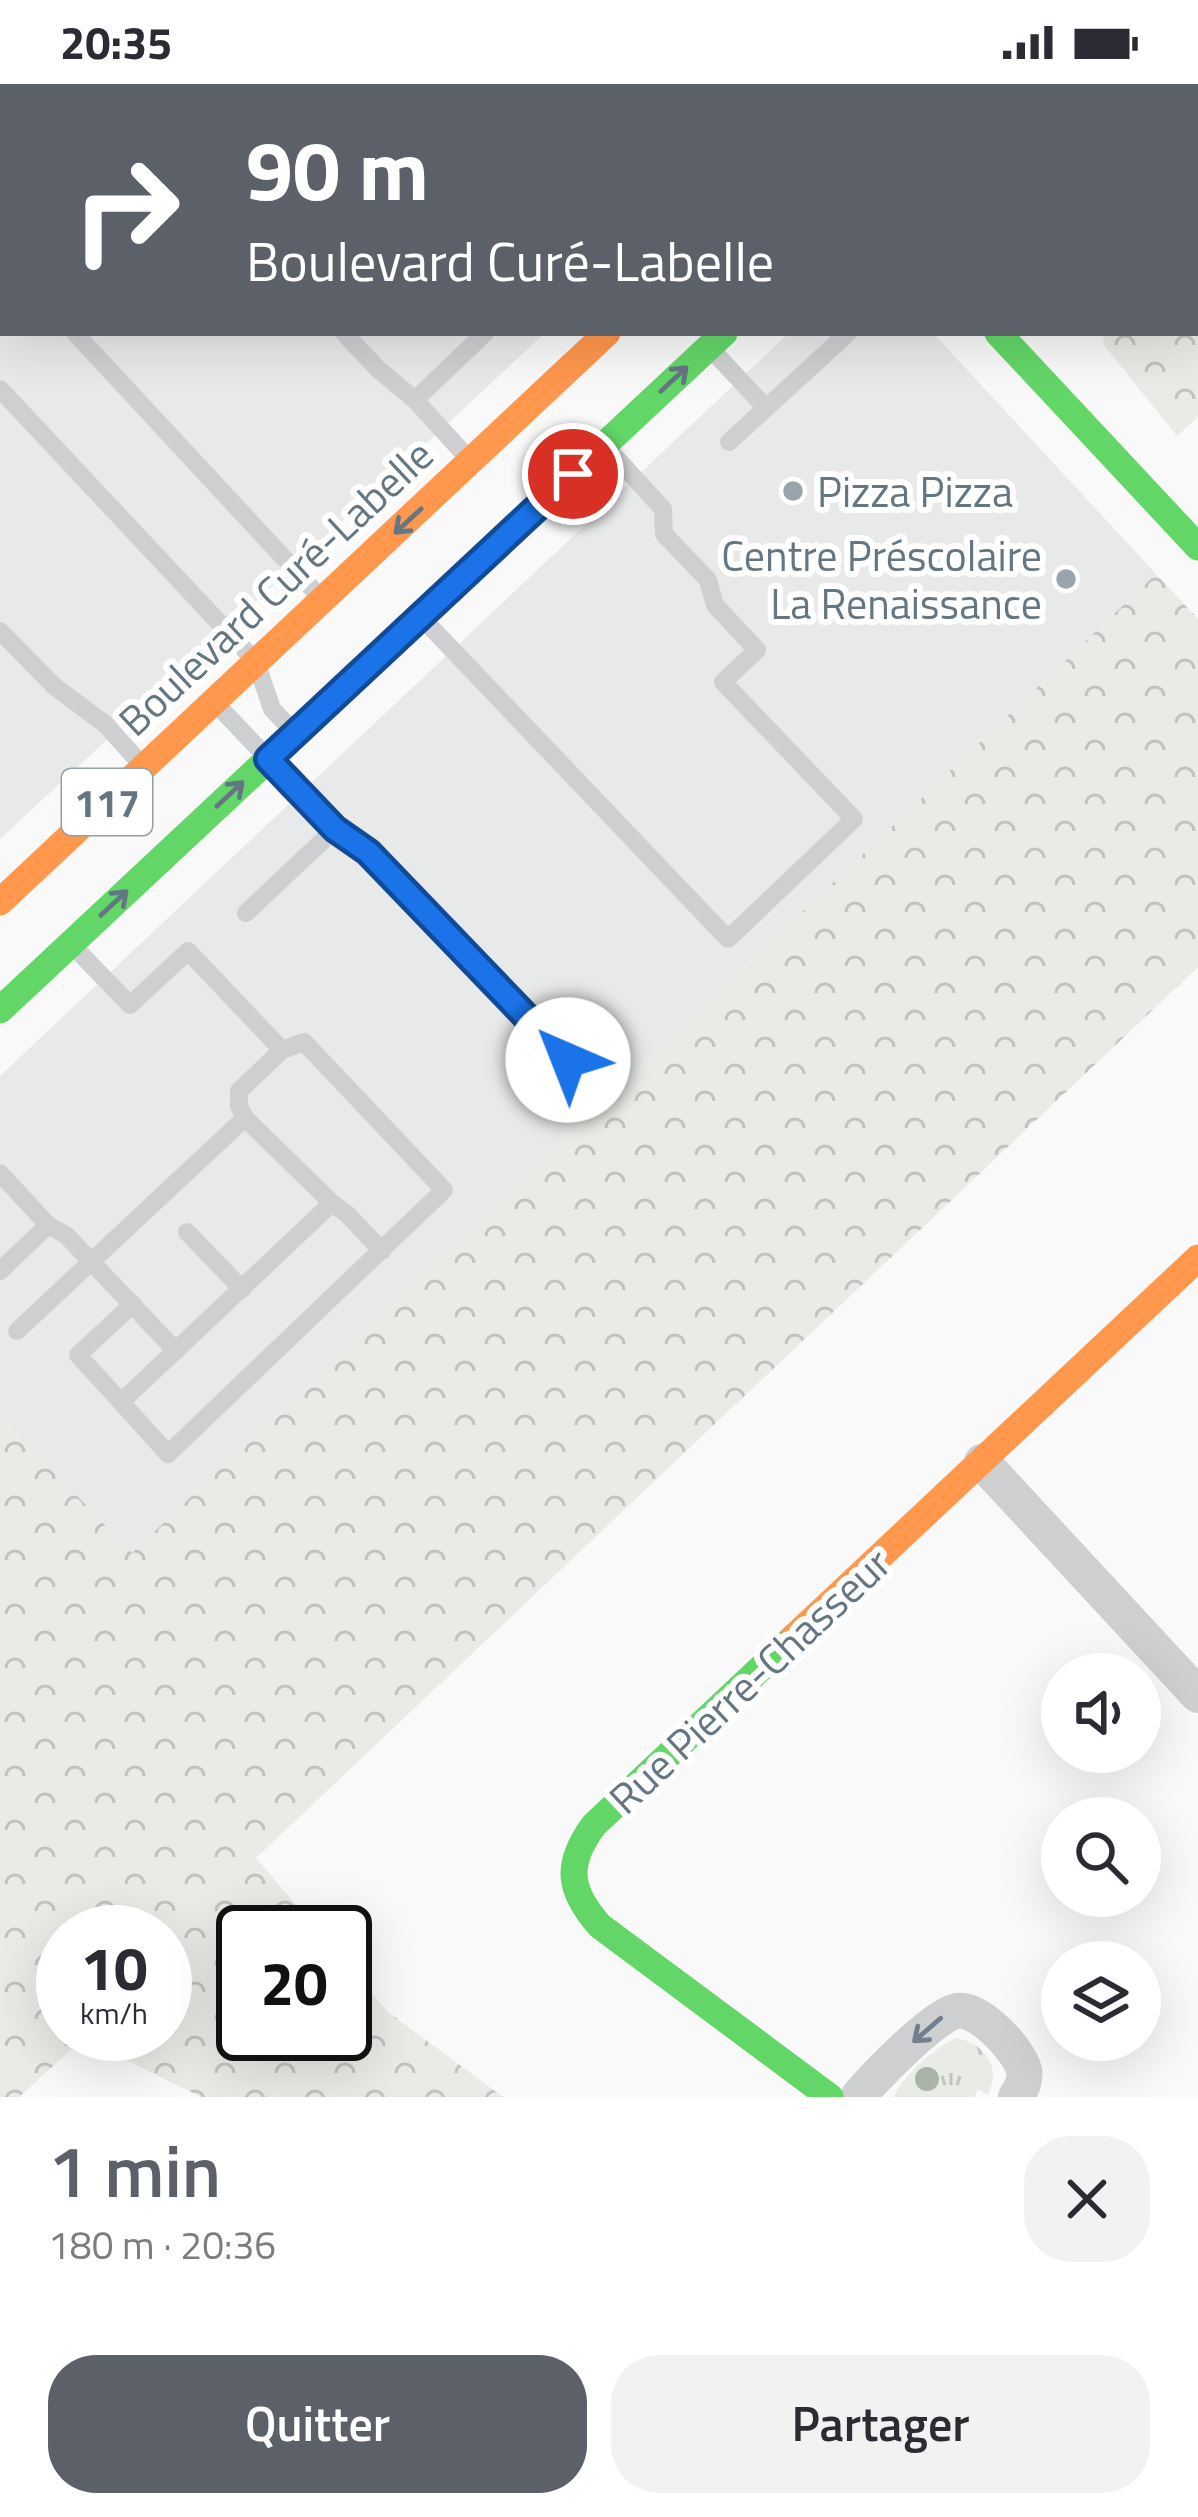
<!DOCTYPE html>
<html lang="fr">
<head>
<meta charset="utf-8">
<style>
	body { margin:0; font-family:"Titillium Web",sans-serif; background:#f2f2f3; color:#2b2b33; height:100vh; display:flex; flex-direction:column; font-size:45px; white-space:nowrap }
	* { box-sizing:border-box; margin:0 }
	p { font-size:39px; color:#7c7c81 }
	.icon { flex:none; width:66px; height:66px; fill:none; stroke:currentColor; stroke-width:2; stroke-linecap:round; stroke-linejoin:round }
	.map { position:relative; height:2013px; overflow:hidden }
	.side { display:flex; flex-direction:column; background:#fff; flex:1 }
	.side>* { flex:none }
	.top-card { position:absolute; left:0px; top:0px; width:1200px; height:252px; box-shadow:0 12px 48px #0002; background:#5c6169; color:#fff; overflow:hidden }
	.tools { position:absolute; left:1041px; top:1569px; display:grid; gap:24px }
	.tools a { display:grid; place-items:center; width:120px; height:120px; border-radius:50%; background:#fff; box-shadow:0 12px 48px #0002; font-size:60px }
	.speed { position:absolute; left:36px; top:1821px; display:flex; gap:24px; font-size:60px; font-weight:700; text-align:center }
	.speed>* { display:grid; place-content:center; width:156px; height:156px; border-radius:50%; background:#fff; box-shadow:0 12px 48px #0002; line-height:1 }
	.speed small { font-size:30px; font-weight:400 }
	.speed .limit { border:6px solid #111; border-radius:18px; background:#fff; color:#111 }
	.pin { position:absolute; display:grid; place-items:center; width:102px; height:102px; color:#fff; margin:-51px; border:6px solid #fff; border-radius:50%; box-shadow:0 3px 12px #0007 }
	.me { position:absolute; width:132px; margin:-66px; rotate:316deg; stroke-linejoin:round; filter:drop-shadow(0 0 9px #0008) }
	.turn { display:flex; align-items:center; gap:42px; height:252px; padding:0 48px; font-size:54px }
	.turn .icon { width:156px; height:156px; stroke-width:2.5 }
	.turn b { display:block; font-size:84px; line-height:102px }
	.round { display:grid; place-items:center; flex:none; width:126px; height:126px; border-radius:48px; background:#f2f2f3 }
	.headline { display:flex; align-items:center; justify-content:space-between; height:204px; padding:0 48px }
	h1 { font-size:72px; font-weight:600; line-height:90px; color:#5c6169 }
	.cta { display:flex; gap:24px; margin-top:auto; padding:24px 48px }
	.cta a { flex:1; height:138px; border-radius:48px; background:#5c6169; color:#fff; font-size:48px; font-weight:600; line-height:138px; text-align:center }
	.cta a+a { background:#f2f2f3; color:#2b2b33 }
	.status { display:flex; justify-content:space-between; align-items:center; height:84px; padding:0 60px; background:#fff; direction:ltr }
	.status svg { height:33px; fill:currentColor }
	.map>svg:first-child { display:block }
	.built { fill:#e8e9e9 }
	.grass { fill:url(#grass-tufts) }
	.forest { fill:url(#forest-crowns); fill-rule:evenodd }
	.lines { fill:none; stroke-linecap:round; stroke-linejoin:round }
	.lane { stroke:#cecfd0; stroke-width:18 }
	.street { stroke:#cecfd0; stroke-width:36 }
	.fast { stroke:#63d668; stroke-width:27 }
	.slow { stroke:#ff974d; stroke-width:27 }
	.jam { stroke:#b3261e; stroke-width:27 }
	.tree { fill:#a9b3a7 }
	.oneway { stroke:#657683 }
	.oneway2 { stroke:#707f8b }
	.route-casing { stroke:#114b97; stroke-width:30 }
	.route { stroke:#1a73e8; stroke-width:21 }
	.poi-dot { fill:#99a4ac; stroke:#fff; stroke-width:4.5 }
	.labels { text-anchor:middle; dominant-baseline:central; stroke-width:12; stroke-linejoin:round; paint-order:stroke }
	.shield { fill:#fff; stroke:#939fa8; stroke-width:3 }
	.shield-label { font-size:39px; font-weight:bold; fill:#657683 }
	.poi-label { font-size:42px; fill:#657683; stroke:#fff; text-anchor:start }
	.street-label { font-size:42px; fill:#657683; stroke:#fff }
</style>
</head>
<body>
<div class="status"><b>20:35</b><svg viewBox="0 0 49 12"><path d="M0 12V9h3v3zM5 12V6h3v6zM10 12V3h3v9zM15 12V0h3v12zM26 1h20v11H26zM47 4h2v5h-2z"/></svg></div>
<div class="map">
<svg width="1198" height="2013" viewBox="0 0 1198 2013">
	<defs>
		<pattern id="grass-tufts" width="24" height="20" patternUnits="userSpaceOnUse" patternTransform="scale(3)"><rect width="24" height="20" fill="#e8ebe6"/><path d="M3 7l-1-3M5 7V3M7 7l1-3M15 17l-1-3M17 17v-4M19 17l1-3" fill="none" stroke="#c0c3c0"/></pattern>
		<pattern id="forest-crowns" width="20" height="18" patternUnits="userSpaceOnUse" patternTransform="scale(3)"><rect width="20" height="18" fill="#e8ebe6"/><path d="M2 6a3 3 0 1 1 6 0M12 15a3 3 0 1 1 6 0" fill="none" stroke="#c0c3c0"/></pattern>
	</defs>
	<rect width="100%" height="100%" fill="#f9f9f9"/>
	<g class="built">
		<polygon points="65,0 697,0 700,3 62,3"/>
		<polygon points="1047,0 1198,0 1198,99 1197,3 1044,3"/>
		<polygon points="3,56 3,249 545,249 0,755 0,59"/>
		<polygon points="789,249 933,249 1156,490 131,1470 0,1332 0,992"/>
	</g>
	<path class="grass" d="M956,1954C985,1959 1003,1985 987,2011L978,2005L974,2013H894C901,1993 936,1963 956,1954Z"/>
	<g class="forest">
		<polygon points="1198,99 1198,333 1177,352 1104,261 1103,249 1197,249"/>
		<path d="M1156,490L1198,535V883L256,1774L319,1848H243V1950H345V1878L388,1928L503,2013H201L83,1955L19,2013H0V1332L132,1469ZM63,1848H165V1950H63Z"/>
	</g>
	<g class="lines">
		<g class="lane">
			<polyline points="456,0 459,3"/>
			<polyline points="652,0 655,3"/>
			<polyline points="726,3 731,0"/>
			<polyline points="0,182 3,179"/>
			<polyline points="75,249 320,513"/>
			<polyline points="344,249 378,285 415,316"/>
			<polyline points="712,266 766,324"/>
			<polyline points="0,305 256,578 272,625 291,645"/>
			<polyline points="729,358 848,249"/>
			<polyline points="467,373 415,316 485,249"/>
			<polyline points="424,536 728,855 854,735 723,598 757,566 715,521 708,496 664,450 663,425 609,366"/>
			<polyline points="0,547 54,602 105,640 140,679"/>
			<polyline points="220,624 335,745 246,829"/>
			<polyline points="335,745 368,768 568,976"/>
			<polyline points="74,863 130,921 188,867 282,966"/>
			<polyline points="0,1089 48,1141 0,1187"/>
			<polyline points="332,1119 121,1318 168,1370 444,1106 304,958 282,966 239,1007 239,1022 245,1034 332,1119 347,1130 382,1167"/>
			<polyline points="48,1141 66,1151 176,1267"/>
			<polyline points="187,1148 242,1205"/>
			<polyline points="17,1247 245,1034"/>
			<polyline points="121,1318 78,1271 133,1220"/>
		</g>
		<g class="street">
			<polyline points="982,1378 1198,1611"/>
			<path d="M858,2013C874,1994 935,1930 957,1927C979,1923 1019,1966 1024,1986C1026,1997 1021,2005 1016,2013"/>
		</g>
		<g class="fast">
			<polyline points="869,3 872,0"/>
			<polyline points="998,249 1198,463"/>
			<polyline points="0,926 724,249"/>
			<path d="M794,1553L594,1741C565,1780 568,1806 600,1842L830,2013"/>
		</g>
		<g class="slow">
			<polyline points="0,818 607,249"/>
			<polyline points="794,1553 1198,1174"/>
		</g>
		<g class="jam">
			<polyline points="765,0 768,3"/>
			<polyline points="985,3 988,0"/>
		</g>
	</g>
	<circle class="tree" cx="927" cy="1995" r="12"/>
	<defs><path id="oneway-shaft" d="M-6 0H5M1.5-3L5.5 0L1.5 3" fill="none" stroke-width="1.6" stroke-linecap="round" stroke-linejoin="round" transform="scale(3)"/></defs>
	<g class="oneway">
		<use href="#oneway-shaft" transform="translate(674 295) rotate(-43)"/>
		<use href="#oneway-shaft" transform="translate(408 437) rotate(137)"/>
		<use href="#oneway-shaft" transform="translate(230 710) rotate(-43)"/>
		<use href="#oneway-shaft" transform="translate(114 819) rotate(-43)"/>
	</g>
	<use class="oneway2" href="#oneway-shaft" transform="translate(927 1946) rotate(139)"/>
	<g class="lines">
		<g class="route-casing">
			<polyline id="route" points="568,976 368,768 335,745 268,675 573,390"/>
		</g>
		<use href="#route" class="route"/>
	</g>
	<g class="poi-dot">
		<circle cx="793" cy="407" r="12"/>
		<circle cx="1066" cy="495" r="12"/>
	</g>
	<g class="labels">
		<rect class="shield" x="62" y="685" width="90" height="66" rx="9"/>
		<g class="shield-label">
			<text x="107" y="718">117</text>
		</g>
		<g class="poi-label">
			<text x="817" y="407">Pizza Pizza</text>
			<text x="1042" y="471" text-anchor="end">Centre Préscolaire<tspan x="1042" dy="48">La Renaissance</tspan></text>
		</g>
		<g class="street-label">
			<text transform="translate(275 503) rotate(-43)">Boulevard Curé-Labelle</text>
			<text transform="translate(749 1596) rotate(-43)">Rue Pierre-Chasseur</text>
		</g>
	</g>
</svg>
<div class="tools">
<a><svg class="icon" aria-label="sound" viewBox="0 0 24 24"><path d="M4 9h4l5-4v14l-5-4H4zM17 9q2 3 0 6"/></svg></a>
<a><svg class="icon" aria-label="search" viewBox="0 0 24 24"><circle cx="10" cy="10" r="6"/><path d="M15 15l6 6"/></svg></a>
<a><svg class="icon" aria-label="layers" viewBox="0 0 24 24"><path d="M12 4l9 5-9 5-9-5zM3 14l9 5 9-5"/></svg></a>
</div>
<div class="speed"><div>10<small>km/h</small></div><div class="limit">20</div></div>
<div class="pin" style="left:573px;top:390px;background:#d93025"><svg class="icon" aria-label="arrive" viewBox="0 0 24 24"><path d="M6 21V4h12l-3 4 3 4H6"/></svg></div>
<svg class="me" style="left:568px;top:976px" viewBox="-20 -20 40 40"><circle r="19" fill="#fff"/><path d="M0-13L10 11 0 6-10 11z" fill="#1a73e8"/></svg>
<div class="top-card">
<div class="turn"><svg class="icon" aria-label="right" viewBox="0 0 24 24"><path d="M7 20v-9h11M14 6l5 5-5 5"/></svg><div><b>90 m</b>Boulevard Curé-Labelle</div></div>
</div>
</div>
<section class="side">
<div class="headline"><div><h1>1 min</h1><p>180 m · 20:36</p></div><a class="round"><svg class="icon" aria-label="close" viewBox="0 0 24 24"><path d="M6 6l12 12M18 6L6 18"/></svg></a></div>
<div class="cta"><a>Quitter</a><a>Partager</a></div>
</section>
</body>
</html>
